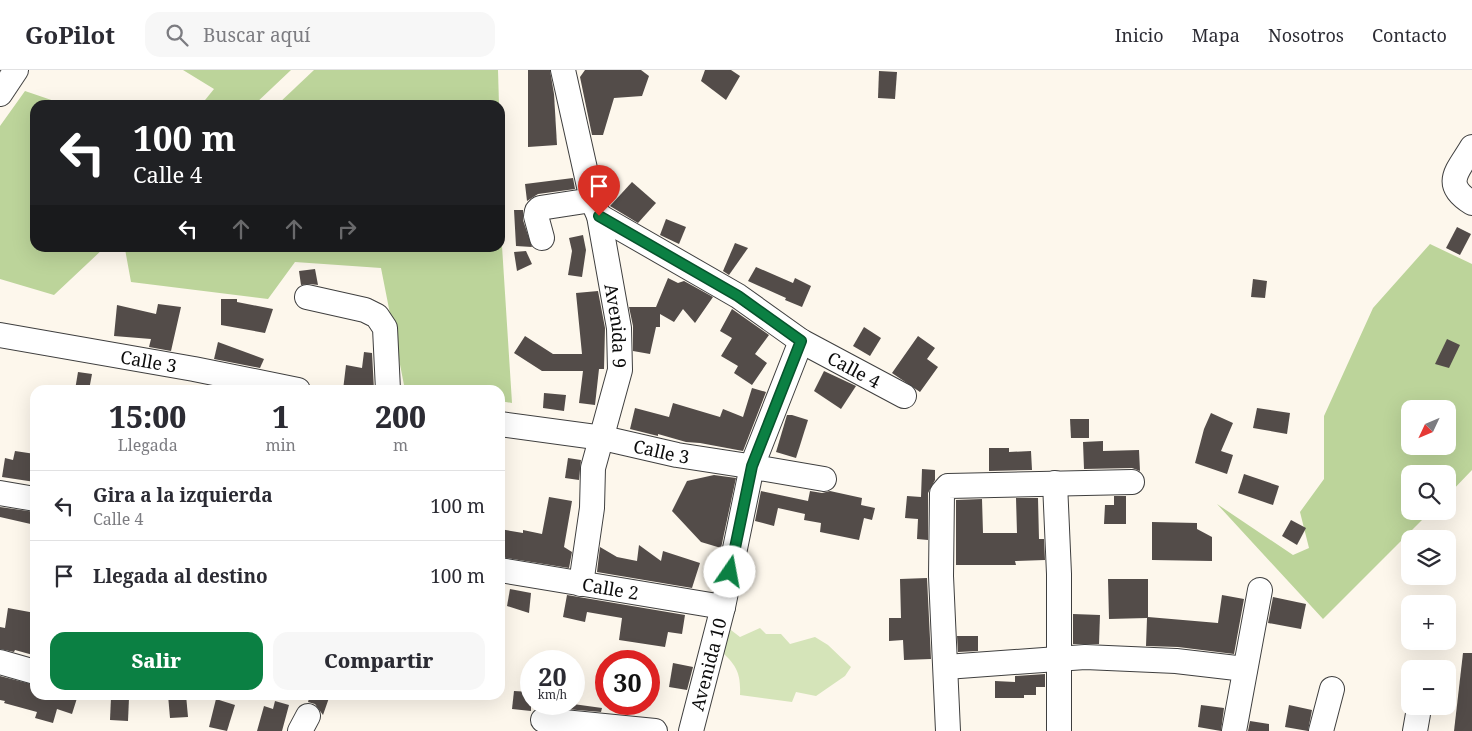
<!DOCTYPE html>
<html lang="es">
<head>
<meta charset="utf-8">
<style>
	body { margin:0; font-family:"Noto Serif",serif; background:#f7f7f7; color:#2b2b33; height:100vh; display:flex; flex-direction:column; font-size:19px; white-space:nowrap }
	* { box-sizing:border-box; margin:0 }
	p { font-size:16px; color:#7c7c81 }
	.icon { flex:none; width:28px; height:28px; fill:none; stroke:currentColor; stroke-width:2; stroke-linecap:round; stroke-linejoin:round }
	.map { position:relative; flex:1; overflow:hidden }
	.sheet { position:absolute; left:30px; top:315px; width:475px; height:315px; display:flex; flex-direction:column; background:#fff; border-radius:15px; box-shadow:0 5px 20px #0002 }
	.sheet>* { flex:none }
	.hud { position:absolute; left:30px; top:30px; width:475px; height:152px; border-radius:15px; box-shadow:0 5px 20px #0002; background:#202124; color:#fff; overflow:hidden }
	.needle { width:32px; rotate:226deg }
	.buttons { position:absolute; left:1401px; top:330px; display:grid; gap:10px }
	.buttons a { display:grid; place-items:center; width:55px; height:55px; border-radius:10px; background:#fff; box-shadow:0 5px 20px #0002; font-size:25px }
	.speed { position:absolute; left:520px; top:580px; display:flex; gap:10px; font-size:25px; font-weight:700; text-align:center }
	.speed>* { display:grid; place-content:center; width:65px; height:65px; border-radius:50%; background:#fff; box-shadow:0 5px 20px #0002; line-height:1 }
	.speed small { font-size:12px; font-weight:400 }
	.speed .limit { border:8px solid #d22; background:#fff; color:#111 }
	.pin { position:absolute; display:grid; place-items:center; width:42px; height:42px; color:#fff; margin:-51px -21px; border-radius:50% 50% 50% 0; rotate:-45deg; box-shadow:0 0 5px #0007 }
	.pin .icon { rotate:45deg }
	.me { position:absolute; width:55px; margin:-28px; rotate:12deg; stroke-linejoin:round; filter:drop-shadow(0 0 4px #0008) }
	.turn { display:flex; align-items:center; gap:18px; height:105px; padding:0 20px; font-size:22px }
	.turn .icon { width:65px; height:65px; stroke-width:2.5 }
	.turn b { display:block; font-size:35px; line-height:42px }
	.lanes { display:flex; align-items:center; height:48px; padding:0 20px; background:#0003; justify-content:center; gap:25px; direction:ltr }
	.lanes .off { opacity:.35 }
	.eta { display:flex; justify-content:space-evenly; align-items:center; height:85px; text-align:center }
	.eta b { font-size:30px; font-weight:800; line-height:35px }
	.primary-button { display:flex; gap:10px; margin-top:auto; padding:10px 20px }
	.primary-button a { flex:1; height:58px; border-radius:15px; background:#0b8043; color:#fff; font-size:20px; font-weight:800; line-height:58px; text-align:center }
	.primary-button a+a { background:#f7f7f7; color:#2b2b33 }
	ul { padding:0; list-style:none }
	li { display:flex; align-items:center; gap:15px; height:70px; padding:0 20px; border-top:1px solid #e1e1e2 }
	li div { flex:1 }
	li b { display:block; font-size:19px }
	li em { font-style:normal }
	header { display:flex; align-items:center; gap:30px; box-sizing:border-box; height:70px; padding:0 25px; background:#fff; border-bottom:1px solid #e1e1e2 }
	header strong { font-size:24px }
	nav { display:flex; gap:28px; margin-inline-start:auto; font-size:18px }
	.search { width:350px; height:45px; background:#f7f7f7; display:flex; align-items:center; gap:12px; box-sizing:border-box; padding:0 18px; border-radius:15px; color:#7c7c81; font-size:19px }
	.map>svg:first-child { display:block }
	.green { fill:#d5e4b9 }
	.forest { fill:#bcd49a; fill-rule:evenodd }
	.building { fill:#534c49 }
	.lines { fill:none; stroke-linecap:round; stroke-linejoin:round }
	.minor-casing { stroke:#3f3f3f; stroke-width:26 }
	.minor { stroke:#fff; stroke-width:24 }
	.route-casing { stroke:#07532c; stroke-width:12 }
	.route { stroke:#0b8043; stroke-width:9 }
	.labels { text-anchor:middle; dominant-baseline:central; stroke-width:5; stroke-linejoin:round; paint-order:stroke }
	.street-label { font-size:18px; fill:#0c0c0c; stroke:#fff }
</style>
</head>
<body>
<header>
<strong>GoPilot</strong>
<div class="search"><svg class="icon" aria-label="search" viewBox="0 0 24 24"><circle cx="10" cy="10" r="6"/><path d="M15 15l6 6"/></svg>Buscar aquí</div>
<nav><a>Inicio</a><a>Mapa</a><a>Nosotros</a><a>Contacto</a></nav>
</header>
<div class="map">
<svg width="1472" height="661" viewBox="0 0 1472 661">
	<rect width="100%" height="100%" fill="#fdf7ec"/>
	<path class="green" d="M727,557L740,567L760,558L766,564H781L790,574L815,567L828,575L851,597L845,606L816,626L796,622L792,632L740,625C741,602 736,595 720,580Z"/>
	<g class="forest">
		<polygon points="183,0 291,0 254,35 201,35 214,19"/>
		<polygon points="314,0 498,0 499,35 277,35"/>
		<polygon points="25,21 66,35 35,35 35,178 104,178 54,225 0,209 0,56"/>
		<polygon points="500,89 502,176 512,333 500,331 500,320 435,320 404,315 381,198 295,192 268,229 131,212 125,179 127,178 500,178"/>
		<path d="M1430,174L1472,194V400L1448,425V404H1410V441H1431L1323,549L1217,434L1293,485L1309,478L1300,442L1324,409V346L1373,238ZM1410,339H1448V376H1410Z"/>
	</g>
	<g class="building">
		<polygon points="528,0 550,0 554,24 557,75 528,77"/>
		<polygon points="585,0 641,0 649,6 642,26 614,28 603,65 592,65 580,7"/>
		<polygon points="705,0 731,0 740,6 726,30 701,11"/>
		<polygon points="879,1 897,2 895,29 878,28"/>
		<polygon points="573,108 575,119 538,124 527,131 525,114"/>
		<polygon points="632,112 656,133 638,153 610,136"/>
		<polygon points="514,140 523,140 523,150 532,177 516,176"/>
		<polygon points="666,149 686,157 679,174 660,165"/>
		<polygon points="1457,157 1471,164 1460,185 1446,178"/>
		<polygon points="583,165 586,180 582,207 568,205 572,181 569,168"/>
		<polygon points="735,173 748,178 729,205 723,201"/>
		<polygon points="526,181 532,194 517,201 514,182"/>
		<polygon points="756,197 793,213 795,208 811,216 802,237 785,230 786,228 748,211"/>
		<polygon points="315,199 318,215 310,214 301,215 299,201"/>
		<polygon points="668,208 678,213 684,211 713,227 695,253 683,239 674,252 660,244 660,257 656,257 650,284 633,281 633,256 629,237 656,237"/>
		<polygon points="1253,209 1267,211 1265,228 1251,227"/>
		<polygon points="598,221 605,258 604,299 599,299 595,335 579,333 583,301 542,301 514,283 525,266 553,284 582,284 576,223"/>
		<polygon points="221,229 237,229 237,232 273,239 265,263 221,255"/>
		<polygon points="158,234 181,237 171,281 149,277 151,269 114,266 117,235 156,244"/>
		<polygon points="732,239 769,265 755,284 767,293 752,315 734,303 738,296 721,286 732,268 720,261"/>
		<polygon points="864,257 881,268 870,286 853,276"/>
		<polygon points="918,266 935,278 927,289 938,297 920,322 892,303"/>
		<polygon points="1447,269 1460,275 1449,298 1435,294"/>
		<polygon points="218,272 264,289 260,298 214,289"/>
		<polygon points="364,282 372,283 374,320 343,320 346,295 362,298"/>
		<polygon points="824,301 856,316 841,339 814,321"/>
		<polygon points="78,302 92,304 89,320 75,320"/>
		<polygon points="752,318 766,322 743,381 700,373 686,372 658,364 658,366 630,359 635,338 669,347 673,333 720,347 723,339 743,347"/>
		<polygon points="544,323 566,325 564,341 543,338"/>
		<polygon points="1257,338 1290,343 1287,364 1253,358"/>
		<polygon points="1211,343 1233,353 1221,381 1233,385 1227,404 1195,393 1204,359"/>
		<polygon points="787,345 792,345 808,350 796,388 776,382"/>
		<polygon points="1070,349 1089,349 1089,368 1071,368"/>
		<polygon points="1103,371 1103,381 1139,380 1140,401 1132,398 1084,399 1083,372"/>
		<polygon points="989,378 1009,378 1009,382 1031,381 1032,400 989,401"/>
		<polygon points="15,381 35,384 35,412 2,407 5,388 13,390"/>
		<polygon points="568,388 581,390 579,410 565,408"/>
		<polygon points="922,399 935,400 935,410 928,423 928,470 917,469 918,449 905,448 907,426 921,427"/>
		<polygon points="1244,404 1279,416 1273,435 1238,423"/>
		<polygon points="714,405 736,408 721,478 701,472 672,441 687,411"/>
		<polygon points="761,421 808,431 810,421 822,423 830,421 862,428 861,435 875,438 872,450 864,448 859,470 820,462 821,453 804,450 805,444 778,438 774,456 755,451"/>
		<polygon points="1114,426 1126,426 1126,454 1104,454 1105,435 1114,435"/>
		<polygon points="549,427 572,431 564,477 572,482 569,498 500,487 500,459 523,463 523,460 542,464"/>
		<polygon points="1016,428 1038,428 1039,469 1044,469 1045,490 1015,491 1016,495 956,495 956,430 982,429 983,463 1017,463"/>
		<polygon points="0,437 35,442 35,455 0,447"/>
		<polygon points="1291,450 1306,458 1297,475 1282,466"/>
		<polygon points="1152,452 1197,453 1197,459 1212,467 1212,491 1152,490"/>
		<polygon points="639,475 661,491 663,481 700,493 692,518 597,502 600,477 617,487 637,491"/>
		<polygon points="927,508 931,589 904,590 903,570 889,571 889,548 901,548 900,509"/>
		<polygon points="1108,509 1148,509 1148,547 1218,553 1222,525 1244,529 1234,584 1178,577 1146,576 1147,548 1109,549"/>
		<polygon points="510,519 531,523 529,543 507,536"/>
		<polygon points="567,525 685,545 682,564 668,562 665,577 619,570 622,548 587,542 585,552 563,547"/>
		<polygon points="1273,527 1306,534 1301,559 1268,553"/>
		<polygon points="8,538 35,543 35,577 33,585 15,580 14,582 0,579 0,557 5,558"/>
		<polygon points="1073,544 1100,545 1099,574 1073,574"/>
		<polygon points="957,566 978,566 978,581 958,582"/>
		<polygon points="1463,583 1472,583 1472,661 1454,661"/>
		<polygon points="673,593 693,597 687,620 669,617"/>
		<polygon points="1045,604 1045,617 1036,617 1036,625 1024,625 1024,628 995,628 995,611 1015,612 1015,606"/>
		<polygon points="0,606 35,615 35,625 78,625 72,644 57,639 53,653 35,648 37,642 4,633 5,631 0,630"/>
		<polygon points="514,621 531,622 531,641 512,639"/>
		<polygon points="168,625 186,625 188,647 170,648"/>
		<polygon points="310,625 330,625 323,645 315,634 308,632"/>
		<polygon points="111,627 129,628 128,651 110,650"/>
		<polygon points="216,629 235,635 227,661 209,657"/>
		<polygon points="275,631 289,635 282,661 257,661 264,636 273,639"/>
		<polygon points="542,634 573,634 602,638 601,642 542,637"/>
		<polygon points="1201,635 1224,638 1221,661 1198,657"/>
		<polygon points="1289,635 1312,640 1308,661 1285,657"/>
		<polygon points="1250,651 1269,654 1269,661 1248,661"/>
	</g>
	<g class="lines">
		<g class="minor-casing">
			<g id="minor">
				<path id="s1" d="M563,0L592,130L599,146L619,258L620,300L593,398L592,438L581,514"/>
				<polyline points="0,24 16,0"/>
				<path d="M1472,77C1458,101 1441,114 1472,133"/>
				<path id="s2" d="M599,146L738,226L801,271L904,326"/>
				<polyline points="542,168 536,146 537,141 540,138 592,130"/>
				<polyline points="307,227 365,240 377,246 385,258 388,320"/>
				<path id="s3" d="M0,265L194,299L298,320"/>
				<path id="s4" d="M500,354L603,368L677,385L742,395L824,409"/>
				<polyline points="1055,413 1059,504 1059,661"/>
				<polyline points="0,423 35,429"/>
				<path id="s5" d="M500,500L723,537"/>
				<polyline points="0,592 35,602"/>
				<polyline points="946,597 1085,587 1176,591 1245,599"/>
				<polyline points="543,650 655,661"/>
				<polyline points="300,661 308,646"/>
				<path id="s6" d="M691,661L723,537L752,396L801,271"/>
				<polyline points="948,661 941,506 942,423 948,416 1132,412"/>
				<polyline points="1234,661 1260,520"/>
				<polyline points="1321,661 1332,619"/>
				<polyline points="1415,661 1418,644"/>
			</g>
		</g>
		<use href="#minor" class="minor"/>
	</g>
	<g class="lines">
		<g class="route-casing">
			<polyline id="route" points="599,146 738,226 801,271 752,396 730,502"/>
		</g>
		<use href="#route" class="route"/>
	</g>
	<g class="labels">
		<g class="street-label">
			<text stroke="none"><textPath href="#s1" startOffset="262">Avenida 9</textPath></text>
			<text stroke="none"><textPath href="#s3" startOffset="151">Calle 3</textPath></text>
			<text stroke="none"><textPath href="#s2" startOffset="298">Calle 4</textPath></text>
			<text stroke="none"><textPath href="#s4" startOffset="164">Calle 3</textPath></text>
			<text stroke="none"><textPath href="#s5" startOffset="112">Calle 2</textPath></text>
			<text stroke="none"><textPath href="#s6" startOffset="69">Avenida 10</textPath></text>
		</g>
	</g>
</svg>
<div class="buttons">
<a><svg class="needle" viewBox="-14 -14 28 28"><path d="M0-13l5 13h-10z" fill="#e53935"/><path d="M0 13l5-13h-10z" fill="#7c7c81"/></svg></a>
<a><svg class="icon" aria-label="search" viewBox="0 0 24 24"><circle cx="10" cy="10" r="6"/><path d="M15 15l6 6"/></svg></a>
<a><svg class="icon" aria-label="layers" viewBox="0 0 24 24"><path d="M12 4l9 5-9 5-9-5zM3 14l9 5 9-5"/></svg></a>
<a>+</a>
<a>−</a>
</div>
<div class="speed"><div>20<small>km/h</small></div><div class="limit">30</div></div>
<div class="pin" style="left:599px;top:146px;background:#d93025"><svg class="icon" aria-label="arrive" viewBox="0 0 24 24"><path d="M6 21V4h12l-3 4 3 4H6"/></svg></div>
<svg class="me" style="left:730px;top:502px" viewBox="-20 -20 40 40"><circle r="19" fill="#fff"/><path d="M0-13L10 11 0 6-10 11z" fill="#0b8043"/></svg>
<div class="hud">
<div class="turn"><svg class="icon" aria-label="left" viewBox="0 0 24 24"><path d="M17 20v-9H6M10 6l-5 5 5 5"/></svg><div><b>100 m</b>Calle 4</div></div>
<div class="lanes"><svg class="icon" aria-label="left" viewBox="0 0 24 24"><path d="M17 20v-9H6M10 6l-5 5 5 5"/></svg><svg class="icon off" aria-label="ahead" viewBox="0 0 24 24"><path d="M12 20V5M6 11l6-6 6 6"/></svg><svg class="icon off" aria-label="ahead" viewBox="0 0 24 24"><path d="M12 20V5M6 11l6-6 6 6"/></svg><svg class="icon off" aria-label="right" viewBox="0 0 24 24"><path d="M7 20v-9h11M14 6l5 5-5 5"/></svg></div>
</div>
<section class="sheet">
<div class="eta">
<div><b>15:00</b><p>Llegada</p></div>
<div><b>1</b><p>min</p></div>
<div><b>200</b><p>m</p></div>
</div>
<ul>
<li><svg class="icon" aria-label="left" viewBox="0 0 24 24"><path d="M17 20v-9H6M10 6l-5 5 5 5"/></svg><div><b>Gira a la izquierda</b><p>Calle 4</p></div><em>100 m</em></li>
<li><svg class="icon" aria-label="arrive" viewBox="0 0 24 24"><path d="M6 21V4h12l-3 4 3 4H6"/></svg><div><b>Llegada al destino</b></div><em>100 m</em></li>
</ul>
<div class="primary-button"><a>Salir</a><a>Compartir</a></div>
</section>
</div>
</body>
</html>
